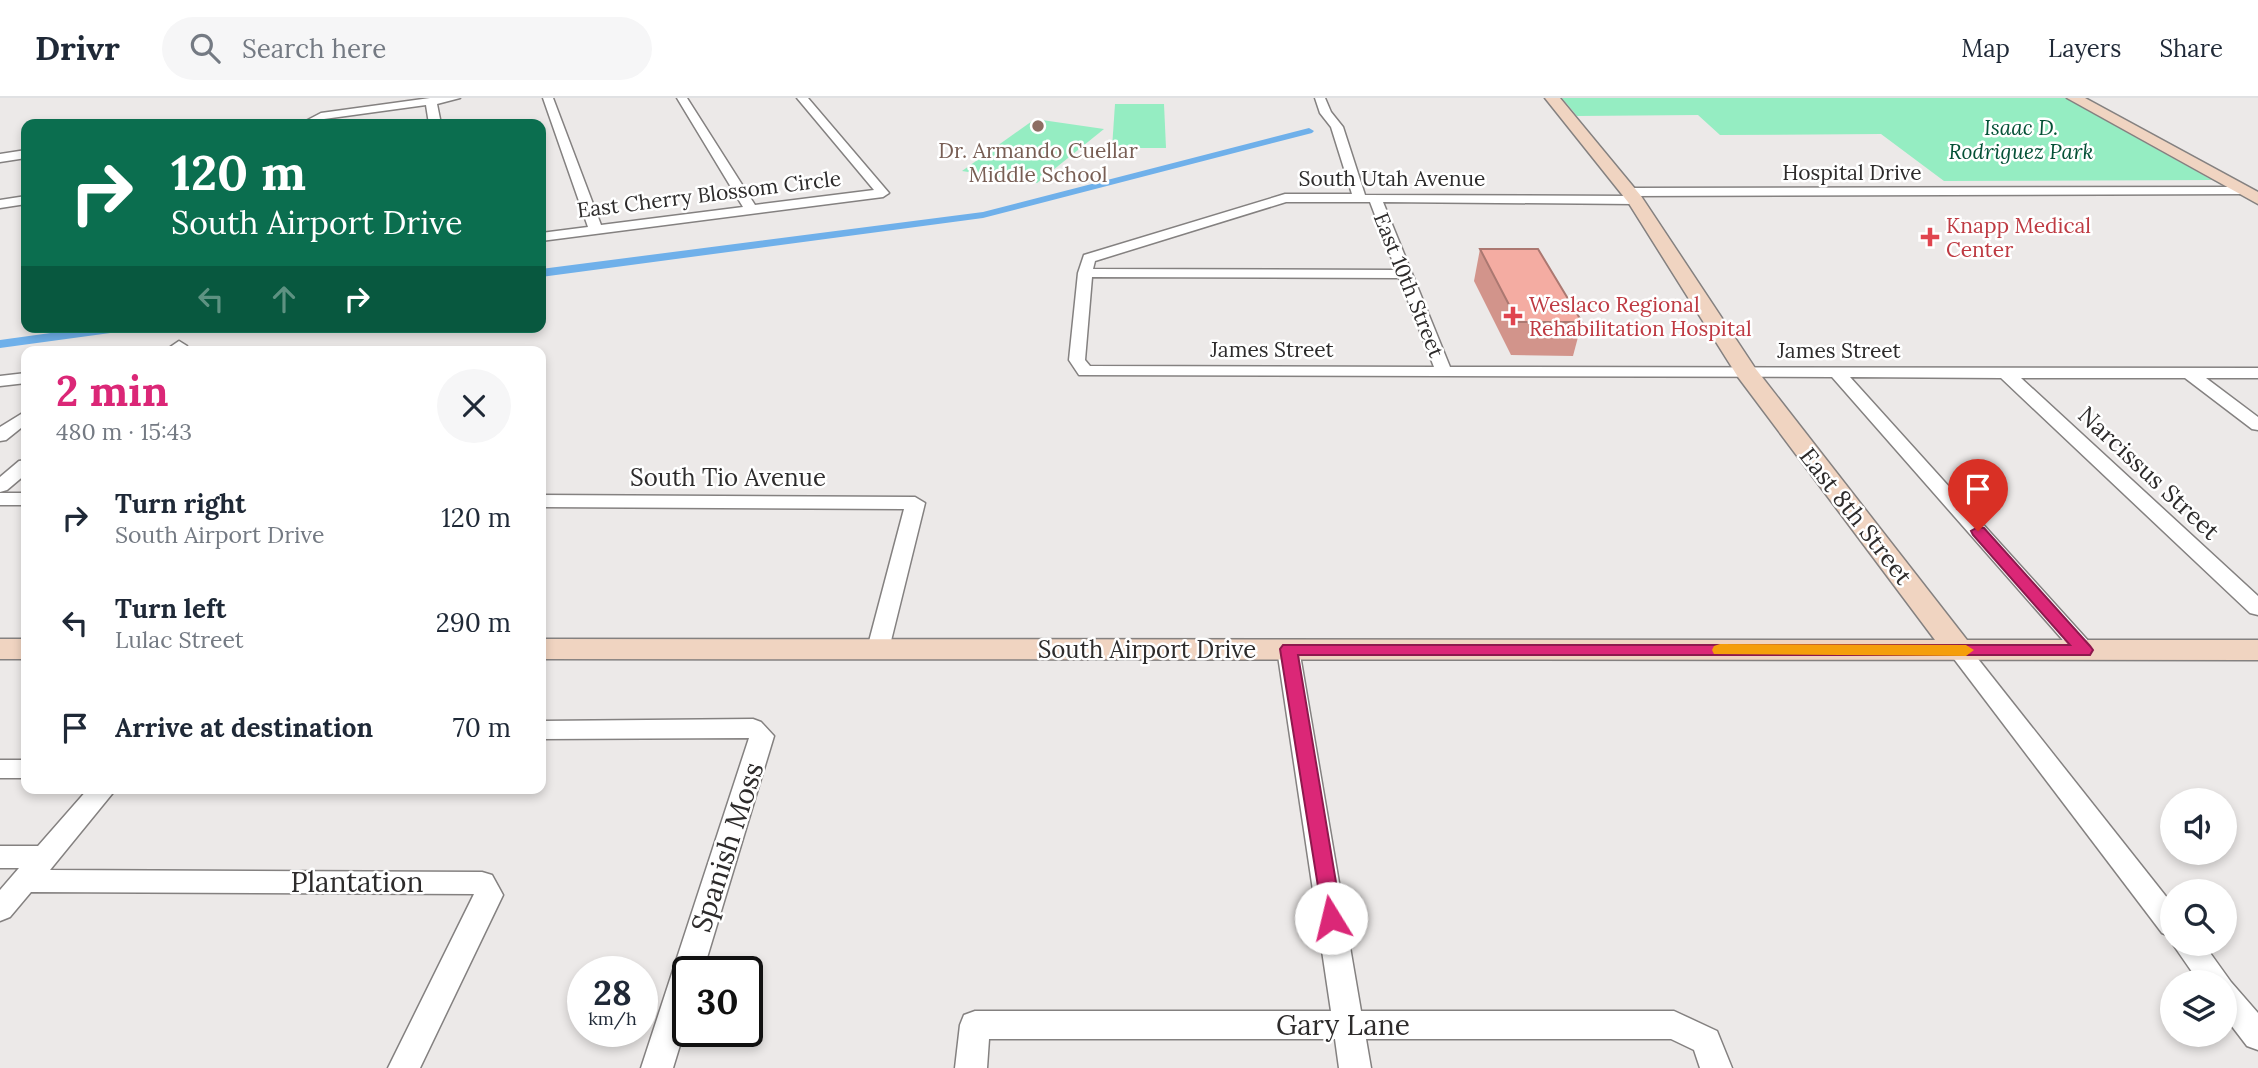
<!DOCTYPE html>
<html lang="en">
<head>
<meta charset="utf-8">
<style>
	body { margin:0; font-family:Lora,serif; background:#f6f6f7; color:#1f2937; height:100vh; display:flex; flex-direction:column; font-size:26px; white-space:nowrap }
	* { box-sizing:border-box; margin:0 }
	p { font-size:23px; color:#747a83 }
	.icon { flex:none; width:38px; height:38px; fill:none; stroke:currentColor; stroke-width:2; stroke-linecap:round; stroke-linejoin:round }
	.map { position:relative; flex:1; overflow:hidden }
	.details { position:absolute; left:21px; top:248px; width:525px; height:448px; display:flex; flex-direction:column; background:#fff; border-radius:14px; box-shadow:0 4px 10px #0003 }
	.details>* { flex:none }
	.top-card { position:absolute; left:21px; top:21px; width:525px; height:214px; border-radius:14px; box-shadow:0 4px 10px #0003; background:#0b6e4f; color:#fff; overflow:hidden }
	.fabs { position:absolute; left:2160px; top:690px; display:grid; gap:14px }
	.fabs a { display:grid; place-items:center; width:77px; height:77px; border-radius:50%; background:#fff; box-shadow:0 4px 10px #0003; font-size:35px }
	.speed { position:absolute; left:567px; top:858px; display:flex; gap:14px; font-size:35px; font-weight:700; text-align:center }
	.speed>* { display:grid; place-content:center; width:91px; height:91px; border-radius:50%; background:#fff; box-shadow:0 4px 10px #0003; line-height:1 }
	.speed small { font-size:18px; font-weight:400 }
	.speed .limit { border:4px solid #111; border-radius:10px; background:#fff; color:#111 }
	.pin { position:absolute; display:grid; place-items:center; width:60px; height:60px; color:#fff; margin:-72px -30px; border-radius:50% 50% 50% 0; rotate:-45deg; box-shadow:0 0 7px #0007 }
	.pin .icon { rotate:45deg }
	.me { position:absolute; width:77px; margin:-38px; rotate:351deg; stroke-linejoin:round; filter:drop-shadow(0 0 5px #0008) }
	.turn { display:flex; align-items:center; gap:24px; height:147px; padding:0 35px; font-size:32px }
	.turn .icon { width:91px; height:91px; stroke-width:2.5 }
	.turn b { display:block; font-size:49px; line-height:60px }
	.lanes { display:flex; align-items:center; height:66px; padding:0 35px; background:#0003; justify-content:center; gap:35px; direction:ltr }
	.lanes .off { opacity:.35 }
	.round { display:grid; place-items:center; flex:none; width:74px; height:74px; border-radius:37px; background:#f6f6f7 }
	.overview { display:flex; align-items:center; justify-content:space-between; height:119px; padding:0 35px }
	h1 { font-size:42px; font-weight:700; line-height:52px; color:#db2777 }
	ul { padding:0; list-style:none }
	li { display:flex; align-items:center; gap:21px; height:105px; padding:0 35px }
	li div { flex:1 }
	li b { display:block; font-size:26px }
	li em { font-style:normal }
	header { display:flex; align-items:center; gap:42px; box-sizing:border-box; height:98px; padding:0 35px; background:#fff; border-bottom:2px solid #e0e1e3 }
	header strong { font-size:33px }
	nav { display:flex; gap:38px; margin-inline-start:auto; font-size:24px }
	.search { width:490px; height:63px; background:#f6f6f7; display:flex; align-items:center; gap:18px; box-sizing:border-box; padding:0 24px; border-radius:38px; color:#747a83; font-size:26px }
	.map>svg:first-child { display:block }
	.green { fill:#95edc2 }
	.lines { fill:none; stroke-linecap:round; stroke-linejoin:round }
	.canal { fill:#6fb0ea; fill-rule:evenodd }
	.street-casing { stroke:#848180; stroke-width:3 }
	.secondary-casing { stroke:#848180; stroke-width:3 }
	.street { fill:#fff; fill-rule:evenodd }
	.secondary { fill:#f0d4c1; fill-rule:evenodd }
	.wall { fill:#d2948b }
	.building { fill:#f4aca2; stroke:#ab7871; stroke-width:2 }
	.route { fill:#db2777; stroke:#8e194d; stroke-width:2 }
	.slow { fill:#f59e0b }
	.education-dot { fill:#8d6e63; stroke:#fff; stroke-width:2.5 }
	.health-dot { fill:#e0444e; stroke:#fff; stroke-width:2.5 }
	.labels { text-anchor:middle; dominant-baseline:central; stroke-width:5; stroke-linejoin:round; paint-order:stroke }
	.far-park-label { font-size:21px; font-style:italic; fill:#045136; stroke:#fff }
	.far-education-label { font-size:21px; fill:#785e54; stroke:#fff }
	.far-street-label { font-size:21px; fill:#2d2b2b; stroke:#fff }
	.far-health-label { font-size:21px; fill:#be3a42; stroke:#fff; text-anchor:start }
	.street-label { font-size:24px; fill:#2d2b2b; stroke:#fff }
	.near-street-label { font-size:28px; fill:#2d2b2b; stroke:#fff }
</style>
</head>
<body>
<header>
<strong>Drivr</strong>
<div class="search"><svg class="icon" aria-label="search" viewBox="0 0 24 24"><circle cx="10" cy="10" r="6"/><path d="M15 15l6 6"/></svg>Search here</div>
<nav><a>Map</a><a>Layers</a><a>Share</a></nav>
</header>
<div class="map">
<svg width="2258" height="970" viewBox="0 0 2258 970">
	<rect width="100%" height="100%" fill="#ece9e8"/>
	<g class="green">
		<polygon points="1562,0 2065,0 2212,82 1944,83 1881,36 1720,37 1698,17 1577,18"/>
		<polygon points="1115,6 1164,6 1166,50 1112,50"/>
		<polygon points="1035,21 1104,31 1037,85 962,73"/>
	</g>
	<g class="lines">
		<g class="canal">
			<polygon points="1309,30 1314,33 1312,35 983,120 541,179 541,171 983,114"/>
			<polygon points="94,229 131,229 125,233 0,250 0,242"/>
		</g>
		<g class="street-casing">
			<g id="street">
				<polygon points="430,0 460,0 437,6 441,26 429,26 426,7 324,21 314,26 300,26 321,15"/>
				<polygon points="543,0 553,0 601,127 743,109 677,0 687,0 755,107 874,92 797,0 808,0 889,95 883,99 541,143 541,135 588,129"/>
				<path d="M1315,0H1325L1331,14L1343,29L1365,97L1635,98L1641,102L1635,106L1383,104L1450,269L2258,270V280H2206L2258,319V332L2252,331L2185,280H2021L2258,498V517L2250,515L2001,280L1850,279L2092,547L2095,552L2092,557L2084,560L2076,557L1832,279L1079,277L1069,262L1078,175L1084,157L1285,96H1352L1331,29L1320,15ZM1286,104H1370L1396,172L1093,171L1095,163ZM1092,179L1399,180L1434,269L1090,268L1085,262Z"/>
				<polygon points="26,52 26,60 0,64 0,56"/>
				<polygon points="2242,89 2248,93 2247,96 1629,98 1623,94 1629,90"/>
				<polygon points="26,98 26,106 0,110 0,102"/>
				<polygon points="179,243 187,248 182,254 163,254"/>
				<polygon points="26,275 26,285 0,288 0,278"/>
				<polygon points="26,313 26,326 6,342 0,343 0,329"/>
				<polygon points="26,362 26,376 7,392 0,394 0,379 19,363"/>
				<rect x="0" y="395" width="26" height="12"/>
				<polygon points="541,397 915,399 925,405 889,551 886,556 878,559 870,556 867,551 904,411 541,409"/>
				<polygon points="1288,543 1296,546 1299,551 1361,913 1674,913 1717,933 1732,970 1700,970 1694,952 1671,941 1366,941 1371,970 1339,970 1335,941 989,941 987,970 955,970 960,927 964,917 975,913 1331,913 1277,551 1280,546"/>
				<polygon points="1959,544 1967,547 2172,806 2172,839 2162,835 1951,557 1948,552 1951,547"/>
				<polygon points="753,621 761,624 774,638 703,873 688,873 688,921 673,970 641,970 749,640 541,641 541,623"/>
				<rect x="0" y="662" width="26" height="18"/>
				<polygon points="88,691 116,691 50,772 482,774 492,777 503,797 420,970 388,970 474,796 31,794 10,819 0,823 0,792 19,770 0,770 0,748 38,748"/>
				<polygon points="2172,845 2203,845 2231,884 2258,915 2258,952 2247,948 2224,918 2224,884 2199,884"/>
			</g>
		</g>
		<g class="secondary-casing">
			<g id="secondary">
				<polygon points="1545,0 1560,0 1641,98 1755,270 1967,542 2258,542 2258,562 541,561 541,541 1935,542 1738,279 1628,104"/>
				<polygon points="2067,0 2085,0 2258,94 2258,106"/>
				<rect x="0" y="541" width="26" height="20"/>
			</g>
		</g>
		<use href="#street" class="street"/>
		<use href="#secondary" class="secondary"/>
	</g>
	<polygon class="wall" points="1480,151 1582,224 1573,258 1511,257 1474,183"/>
	<polygon class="building" points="1480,151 1538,151 1582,224 1518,224"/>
	<polygon class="route" points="1978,429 1984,430 2090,548 2093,552 2090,557 1298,557 1342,820 1339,826 1331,828 1324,826 1280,551 1283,547 2070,547 1973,437 1971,433"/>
	<polygon class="slow" points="1720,546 1966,547 1974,552 1966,558 1714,556 1712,552 1714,548"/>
	<circle class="education-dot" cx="1038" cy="28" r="7"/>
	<g class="health-dot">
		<path d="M1926.5 128.5h7v7h7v7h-7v7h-7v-7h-7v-7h7z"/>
		<path d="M1509.5 207.5h7v7h7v7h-7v7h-7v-7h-7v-7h7z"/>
	</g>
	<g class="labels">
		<g class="far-park-label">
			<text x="2021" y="29">Isaac D.<tspan x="2021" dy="24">Rodriguez Park</tspan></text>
		</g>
		<g class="far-education-label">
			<text x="1038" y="52">Dr. Armando Cuellar<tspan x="1038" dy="24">Middle School</tspan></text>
		</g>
		<g class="far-street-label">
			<text x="1852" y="74">Hospital Drive</text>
			<text x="1392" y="80">South Utah Avenue</text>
			<text transform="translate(709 96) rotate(-7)">East Cherry Blossom Circle</text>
			<text transform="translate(1409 187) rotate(68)">East 10th Street</text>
			<text x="1272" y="251">James Street</text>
			<text x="1839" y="252">James Street</text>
		</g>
		<g class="far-health-label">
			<text x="1946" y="127">Knapp Medical<tspan x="1946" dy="24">Center</tspan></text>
			<text x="1529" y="206">Weslaco Regional<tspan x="1529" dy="24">Rehabilitation Hospital</tspan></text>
		</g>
		<g class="street-label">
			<text transform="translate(2149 375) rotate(43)">Narcissus Street</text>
			<text x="728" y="379">South Tio Avenue</text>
			<text transform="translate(1856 418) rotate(52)">East 8th Street</text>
			<text x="1147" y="551">South Airport Drive</text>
		</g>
		<g class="near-street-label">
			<text transform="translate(727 749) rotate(-72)">Spanish Moss</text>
			<text x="357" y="784">Plantation</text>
			<text x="1343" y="927">Gary Lane</text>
		</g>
	</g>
</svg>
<div class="fabs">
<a><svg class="icon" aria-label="sound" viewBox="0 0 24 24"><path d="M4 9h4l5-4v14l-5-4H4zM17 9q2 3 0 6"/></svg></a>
<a><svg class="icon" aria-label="search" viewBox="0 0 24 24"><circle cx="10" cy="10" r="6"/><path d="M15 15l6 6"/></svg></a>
<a><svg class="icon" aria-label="layers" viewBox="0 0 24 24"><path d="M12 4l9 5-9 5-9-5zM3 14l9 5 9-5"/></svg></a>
</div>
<div class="speed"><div>28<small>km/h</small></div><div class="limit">30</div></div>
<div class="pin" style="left:1978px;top:433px;background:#d93025"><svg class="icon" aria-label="arrive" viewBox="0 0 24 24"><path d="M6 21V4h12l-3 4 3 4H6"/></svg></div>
<svg class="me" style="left:1331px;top:820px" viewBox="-20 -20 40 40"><circle r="19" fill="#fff"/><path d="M0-13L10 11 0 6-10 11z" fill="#db2777"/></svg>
<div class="top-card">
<div class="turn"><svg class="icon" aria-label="right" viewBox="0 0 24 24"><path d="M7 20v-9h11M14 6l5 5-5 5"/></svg><div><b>120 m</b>South Airport Drive</div></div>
<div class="lanes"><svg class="icon off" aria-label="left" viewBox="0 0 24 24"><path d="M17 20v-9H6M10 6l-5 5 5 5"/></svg><svg class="icon off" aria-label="ahead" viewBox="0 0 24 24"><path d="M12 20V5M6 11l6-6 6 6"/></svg><svg class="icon" aria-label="right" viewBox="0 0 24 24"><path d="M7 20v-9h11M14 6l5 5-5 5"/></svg></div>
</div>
<section class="details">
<div class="overview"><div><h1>2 min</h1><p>480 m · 15:43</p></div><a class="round"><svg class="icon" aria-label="close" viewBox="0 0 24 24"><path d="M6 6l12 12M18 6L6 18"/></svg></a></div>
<ul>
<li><svg class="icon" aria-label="right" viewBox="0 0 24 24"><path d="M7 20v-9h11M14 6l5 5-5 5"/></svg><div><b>Turn right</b><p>South Airport Drive</p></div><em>120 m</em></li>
<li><svg class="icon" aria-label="left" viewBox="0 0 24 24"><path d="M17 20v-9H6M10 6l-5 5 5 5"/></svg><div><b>Turn left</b><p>Lulac Street</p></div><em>290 m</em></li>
<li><svg class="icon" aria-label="arrive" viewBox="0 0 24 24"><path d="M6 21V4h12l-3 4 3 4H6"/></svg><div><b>Arrive at destination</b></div><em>70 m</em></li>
</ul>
</section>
</div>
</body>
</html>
